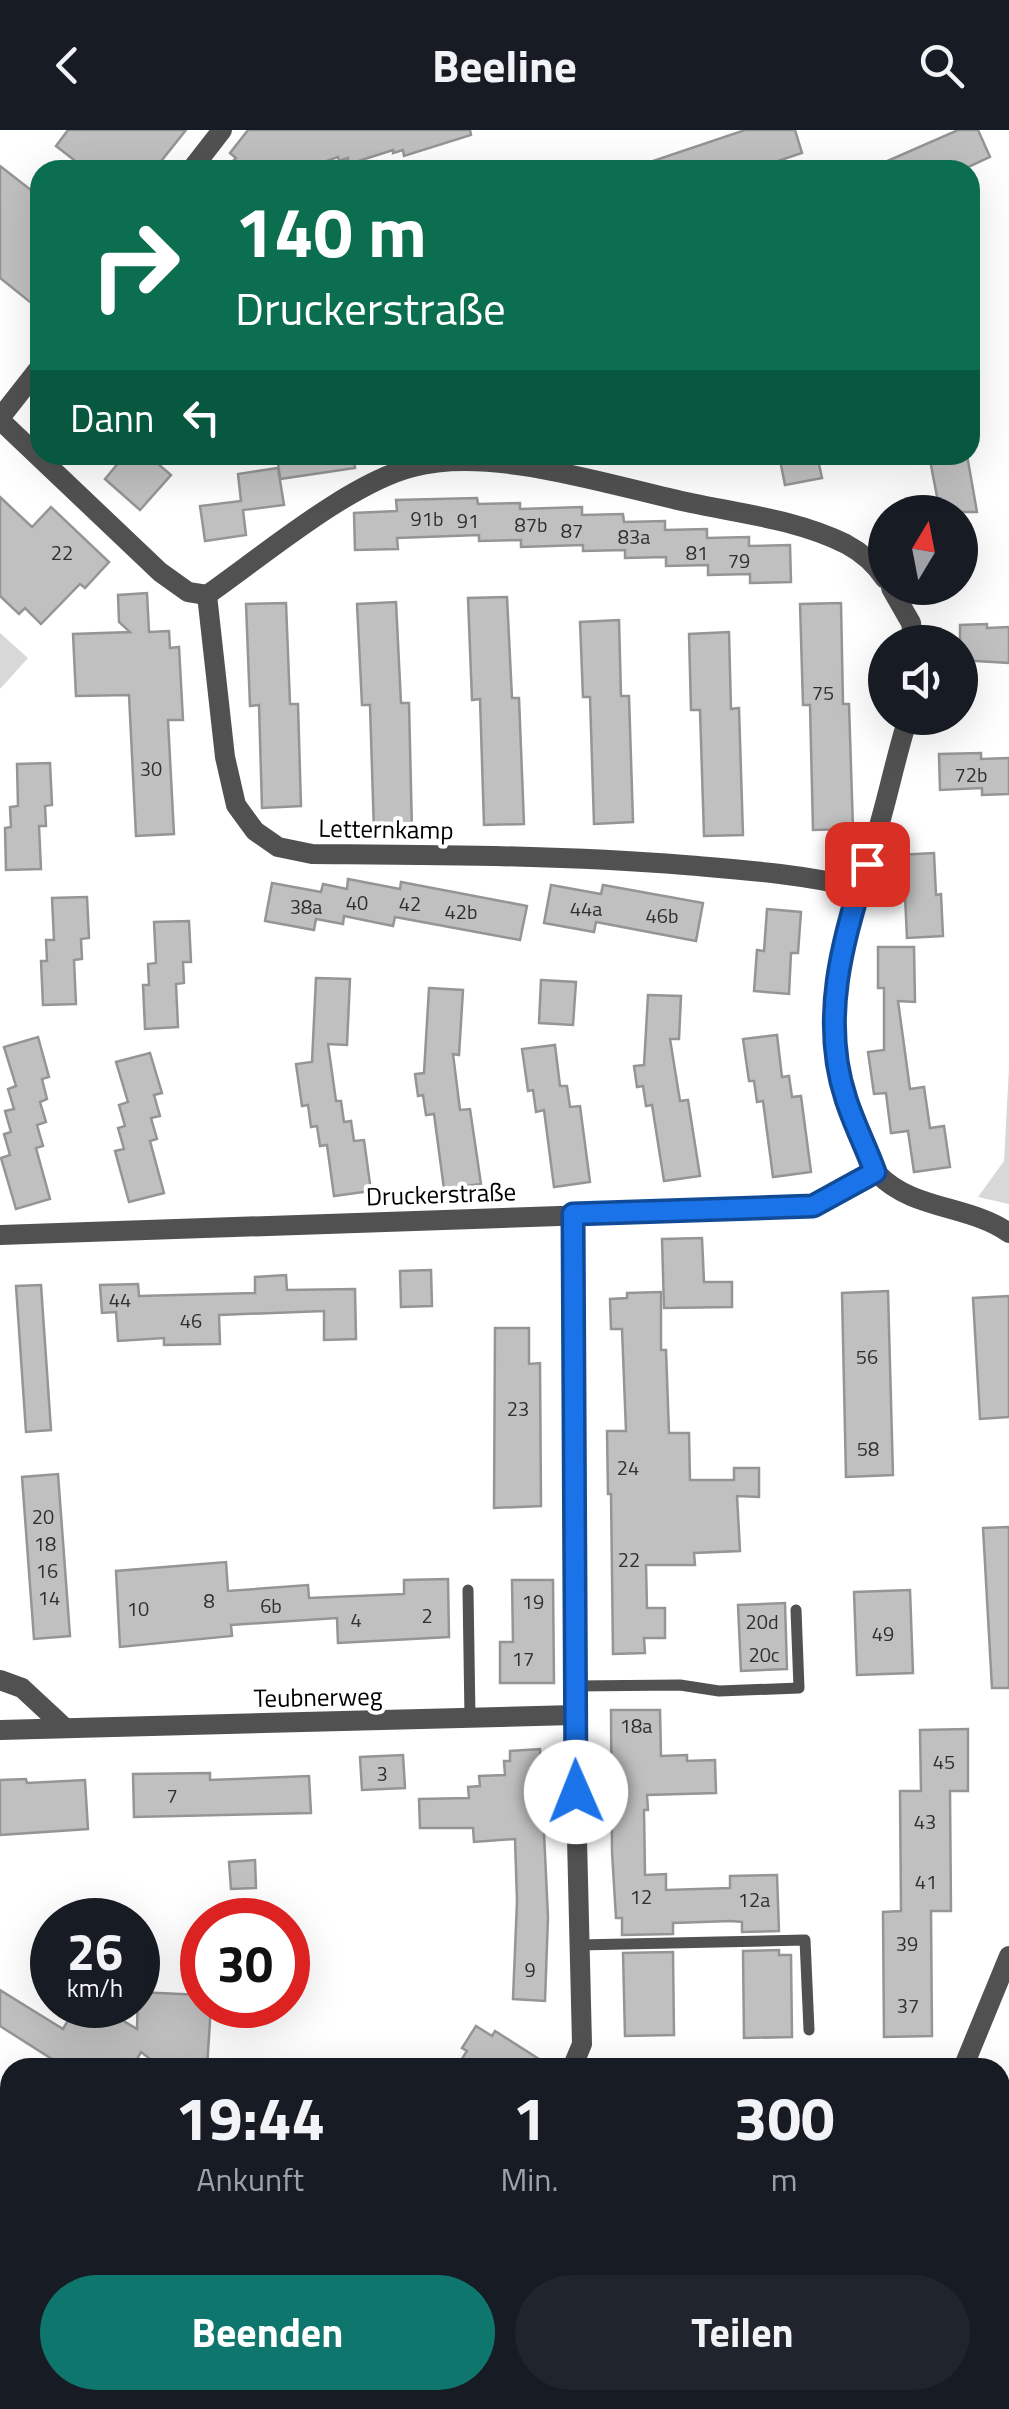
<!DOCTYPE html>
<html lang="de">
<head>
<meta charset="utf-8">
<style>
	body { margin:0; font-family:"Titillium Web",sans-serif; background:#20242c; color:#f1f3f6; height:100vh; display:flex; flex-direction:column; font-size:38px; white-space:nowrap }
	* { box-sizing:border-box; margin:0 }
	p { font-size:32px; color:#9ea1a6 }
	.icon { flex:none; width:55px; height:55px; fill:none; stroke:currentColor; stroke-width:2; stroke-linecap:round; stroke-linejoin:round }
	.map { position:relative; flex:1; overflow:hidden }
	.side { position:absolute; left:0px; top:1928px; width:1010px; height:352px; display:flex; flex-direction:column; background:#171b24; border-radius:30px 30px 0 0; box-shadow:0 10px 40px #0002 }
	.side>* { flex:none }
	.top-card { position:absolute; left:30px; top:30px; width:950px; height:305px; border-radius:30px; box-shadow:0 10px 40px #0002; background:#0b6e4f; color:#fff; overflow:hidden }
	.needle { width:65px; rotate:10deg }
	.tools { position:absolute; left:868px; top:365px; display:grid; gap:20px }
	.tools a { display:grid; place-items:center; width:110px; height:110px; border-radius:50%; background:#171b24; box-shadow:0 10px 40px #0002; font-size:50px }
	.speed { position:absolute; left:30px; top:1768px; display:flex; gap:20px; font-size:50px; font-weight:700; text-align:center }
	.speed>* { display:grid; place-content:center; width:130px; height:130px; border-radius:50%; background:#171b24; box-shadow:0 10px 40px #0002; line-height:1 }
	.speed small { font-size:25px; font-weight:400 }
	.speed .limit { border:15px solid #d22; background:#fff; color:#111 }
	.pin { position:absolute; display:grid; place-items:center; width:85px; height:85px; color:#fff; margin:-42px; border-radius:20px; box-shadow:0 5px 15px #0006 }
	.me { position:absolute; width:110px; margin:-55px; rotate:359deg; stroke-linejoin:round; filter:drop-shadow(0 0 8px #0008) }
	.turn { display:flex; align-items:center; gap:35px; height:210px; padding:0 40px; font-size:45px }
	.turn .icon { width:130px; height:130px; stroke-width:2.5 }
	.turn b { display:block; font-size:70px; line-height:85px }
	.then { display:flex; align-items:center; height:95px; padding:0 40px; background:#0003; gap:20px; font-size:38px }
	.eta { display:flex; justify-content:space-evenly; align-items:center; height:170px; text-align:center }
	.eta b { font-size:60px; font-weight:700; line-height:70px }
	.cta { display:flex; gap:20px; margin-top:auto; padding:20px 40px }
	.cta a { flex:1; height:115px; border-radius:60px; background:#0f766e; color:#fff; font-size:40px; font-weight:700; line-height:115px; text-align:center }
	.cta a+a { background:#20242c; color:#f1f3f6 }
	header { display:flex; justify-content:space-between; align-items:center; height:130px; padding:0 40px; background:#171b24; font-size:45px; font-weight:700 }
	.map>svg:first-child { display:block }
	.grass { fill:#d8d8d8 }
	.cemetery { fill:url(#cemetery-stones) }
	.building { fill:#c0c0c0; stroke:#959595; stroke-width:2.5 }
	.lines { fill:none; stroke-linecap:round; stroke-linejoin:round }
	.service { stroke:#515151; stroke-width:11 }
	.minor { stroke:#515151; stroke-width:20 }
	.tertiary { stroke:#515151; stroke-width:20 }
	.route-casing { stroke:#114b97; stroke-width:25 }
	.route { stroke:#1a73e8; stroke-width:18 }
	.labels { text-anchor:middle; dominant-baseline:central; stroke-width:8; stroke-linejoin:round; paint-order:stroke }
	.number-label { font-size:20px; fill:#303030 }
	.street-label { font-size:25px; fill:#000; stroke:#fff }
</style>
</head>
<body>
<header><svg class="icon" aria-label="back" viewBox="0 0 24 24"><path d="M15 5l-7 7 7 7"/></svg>Beeline<svg class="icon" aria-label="search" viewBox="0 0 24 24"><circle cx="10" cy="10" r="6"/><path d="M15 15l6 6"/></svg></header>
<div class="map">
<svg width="1009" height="2279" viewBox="0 0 1009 2279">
	<defs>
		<pattern id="cemetery-stones" width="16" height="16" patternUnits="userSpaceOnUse" patternTransform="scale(2.5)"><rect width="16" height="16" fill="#d8d8d8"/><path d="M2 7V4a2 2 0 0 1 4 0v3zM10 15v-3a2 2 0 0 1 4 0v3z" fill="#b8b8b8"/></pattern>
	</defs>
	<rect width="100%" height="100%" fill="#fff"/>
	<g class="grass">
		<polygon points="0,503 28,528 0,559"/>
		<polygon points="1009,937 1009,1074 978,1067 1004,1031"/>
	</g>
	<polygon class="cemetery" points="0,2003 10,2009 10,2270 416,2270 427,2279 0,2279"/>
	<g class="building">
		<polygon points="68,0 186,0 154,40 87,40 56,16"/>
		<polygon points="248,0 470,0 471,5 404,26 403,20 393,23 393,20 349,34 348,28 339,31 338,27 300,40 245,40 233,31 236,28 230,23"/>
		<polygon points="745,0 795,0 802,23 751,40 639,40 638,36"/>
		<polygon points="958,0 978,0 990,27 962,40 867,40"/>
		<polygon points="0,36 40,67 40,180 0,148"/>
		<polygon points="125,325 148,325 171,345 140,380 105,349"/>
		<polygon points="277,325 354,325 355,338 280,349"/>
		<polygon points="779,325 817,325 822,348 785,355"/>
		<polygon points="929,325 967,325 977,382 940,382"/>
		<polygon points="278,338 284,375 243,380 246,405 205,411 200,376 241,371 238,344"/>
		<polygon points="0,367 32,397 51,377 109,432 85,458 80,454 41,494 25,478 19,484 0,466"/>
		<polygon points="477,368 478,374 520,373 520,379 582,377 582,385 623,384 624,392 665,391 665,400 707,399 707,408 749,407 749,416 790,415 791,452 750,453 750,444 708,445 708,435 666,436 666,427 625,428 625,420 583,421 583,415 521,417 521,410 479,411 479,405 397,408 398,419 355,420 354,383 397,381 396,370"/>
		<polygon points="147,463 149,502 169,501 170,518 179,517 183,590 168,590 174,704 136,706 129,565 76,566 73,504 130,502 119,492 118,465"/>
		<polygon points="507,467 512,568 519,568 524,694 484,695 480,569 472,570 468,468"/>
		<polygon points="396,472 401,573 409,573 412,701 374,702 370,575 362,575 357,474"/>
		<polygon points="286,473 290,574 298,574 301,676 262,678 259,575 250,576 246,474"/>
		<polygon points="841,473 843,574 849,574 853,699 813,700 810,575 803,575 800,474"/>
		<polygon points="619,490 621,566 629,566 633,692 594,694 590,567 583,567 580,492"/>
		<polygon points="987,494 987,498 1009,497 1009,533 960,530 960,495"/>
		<polygon points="729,502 731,579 739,578 743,705 704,706 700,580 691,580 689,504"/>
		<polygon points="981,623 981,629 1009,628 1009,664 982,665 982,658 940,660 939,624"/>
		<polygon points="50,633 52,675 45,676 46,696 39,696 41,739 6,740 5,698 11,697 10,677 18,676 17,634"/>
		<polygon points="934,723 936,765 941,764 943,806 907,808 905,766 899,767 897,725"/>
		<polygon points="348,749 400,759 401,752 527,776 520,810 395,787 393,796 344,786 343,794 316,789 314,800 265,791 272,753 321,762 323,754 347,759"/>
		<polygon points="551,755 601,764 603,755 703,773 696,811 596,792 594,802 544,793"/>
		<polygon points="87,767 89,808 81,809 82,829 74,830 76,874 43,875 41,831 47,831 46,810 54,810 52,768"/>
		<polygon points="767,779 801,782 798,823 791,823 789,864 754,861 757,820 764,821"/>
		<polygon points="189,791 191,832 183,832 184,853 176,854 178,897 145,899 143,855 149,855 148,834 156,833 154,792"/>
		<polygon points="878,817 914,817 915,872 898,871 910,959 924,957 930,998 944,996 950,1037 914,1042 908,1001 891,1003 886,963 874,964 868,922 884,920 884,858 878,858"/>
		<polygon points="316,848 350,849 347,915 328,914 336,971 341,971 344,992 351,991 354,1011 364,1010 371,1061 334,1066 327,1015 320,1016 317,996 311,997 308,975 302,976 296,934 312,932"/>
		<polygon points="541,850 576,852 573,895 539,893"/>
		<polygon points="429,858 463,860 459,925 453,924 460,980 470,979 481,1054 444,1059 434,984 426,985 423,965 418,966 415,944 424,943"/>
		<polygon points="648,865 681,866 679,909 670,909 680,971 688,970 700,1046 664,1051 652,975 646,976 643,956 637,957 634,936 644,935"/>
		<polygon points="777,905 782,947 789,946 792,967 801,966 811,1042 773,1047 763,971 757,972 754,951 749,951 743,909"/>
		<polygon points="38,907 49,947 42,949 47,969 40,972 46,992 37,995 43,1016 36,1018 50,1069 16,1079 1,1028 10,1025 4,1004 11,1002 5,981 14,979 8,959 16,956 4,917"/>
		<polygon points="555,915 560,956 567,956 570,977 580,976 590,1052 554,1057 544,980 536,982 533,960 528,961 522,919"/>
		<polygon points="150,923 162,963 154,965 160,986 151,988 157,1009 150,1011 164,1063 129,1072 115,1021 124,1019 118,998 125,996 119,975 128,972 116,932"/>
		<polygon points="702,1108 704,1152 732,1152 732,1177 664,1178 662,1109"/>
		<polygon points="431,1140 432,1176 401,1177 400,1141"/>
		<polygon points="286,1145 287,1160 355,1159 356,1209 324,1210 324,1181 219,1185 220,1214 164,1215 164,1208 118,1211 116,1182 102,1183 100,1155 138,1154 139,1166 255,1163 255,1147"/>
		<polygon points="41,1155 51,1300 26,1302 16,1156"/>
		<polygon points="888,1161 893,1345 846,1347 842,1163"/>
		<polygon points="661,1162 661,1220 666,1220 669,1303 689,1303 690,1350 734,1350 734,1338 759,1338 759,1367 737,1366 740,1421 694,1423 695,1435 646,1435 647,1478 665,1478 665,1508 644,1508 645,1523 613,1524 611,1364 608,1364 607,1301 626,1301 622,1199 611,1199 610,1169 627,1168 627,1163"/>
		<polygon points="1009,1166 1009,1287 980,1289 973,1168"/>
		<polygon points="495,1198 529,1198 529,1234 540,1233 541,1376 494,1378"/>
		<polygon points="58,1344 70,1506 34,1509 22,1347"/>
		<polygon points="1009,1397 1009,1558 992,1558 983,1398"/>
		<polygon points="226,1432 228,1461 308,1455 309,1468 404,1464 404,1450 448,1449 449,1507 338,1513 337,1488 231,1495 232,1506 120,1517 116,1441"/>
		<polygon points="512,1450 553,1450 554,1553 500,1553 500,1512 513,1512"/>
		<polygon points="910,1460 913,1543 857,1545 854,1462"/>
		<polygon points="785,1473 787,1539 741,1541 738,1475"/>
		<polygon points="611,1580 660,1580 661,1626 687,1625 687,1631 715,1630 716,1663 647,1665 648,1680 644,1680 645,1745 666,1744 666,1760 730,1758 730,1746 777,1745 779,1801 742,1802 742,1792 731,1791 673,1793 673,1804 622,1805 622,1788 616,1788 612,1722"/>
		<polygon points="968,1599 968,1661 950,1661 951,1781 931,1781 932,1906 884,1907 883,1782 901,1781 900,1661 921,1661 920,1600"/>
		<polygon points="540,1619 548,1787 545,1871 513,1869 517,1771 515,1709 474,1712 473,1698 420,1698 419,1669 469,1668 468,1657 480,1656 479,1646 505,1645 504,1631 510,1631 510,1621"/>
		<polygon points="403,1625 405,1658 362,1660 360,1627"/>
		<polygon points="210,1643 210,1650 309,1646 311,1683 134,1687 133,1644"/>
		<polygon points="26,1649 27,1653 85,1650 88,1699 0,1705 0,1650"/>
		<polygon points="255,1730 256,1758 231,1759 229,1732"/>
		<polygon points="779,1820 779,1825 791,1825 792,1907 744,1908 743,1821"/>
		<polygon points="673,1822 674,1905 625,1906 623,1823"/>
		<polygon points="0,1860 63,1899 77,1875 97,1875 137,1899 138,1862 202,1865 202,1875 211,1875 207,1938 162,1938 141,1922 132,1938 66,1938 0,1896"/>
		<polygon points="476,1896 492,1906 495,1901 553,1938 456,1938 467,1921 462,1918"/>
	</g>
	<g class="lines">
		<g class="service">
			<polyline points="468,1460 470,1588"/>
			<polyline points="574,1556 680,1555 719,1561 799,1558 796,1480"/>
			<polyline points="579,1815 805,1810 809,1900"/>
		</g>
		<g class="minor">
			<polyline points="191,40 222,0"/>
			<polyline points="0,288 40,237"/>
			<polyline points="0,290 160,442 188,462 207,465"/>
			<polyline points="891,458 911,493 914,512"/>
			<path d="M207,465L225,627L236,675L255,701L278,717L312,724C436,725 561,725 685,735C744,740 802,744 859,758"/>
			<path d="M207,465C263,426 349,353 413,337C493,316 611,356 691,373C743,384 798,390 846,414C861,422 875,434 885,449"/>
			<path d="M908,588C895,629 887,672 874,713C841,819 813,895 860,1002C866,1015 868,1034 878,1044C912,1080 970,1075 1009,1103"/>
			<polyline points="0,1105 797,1078 825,1071 875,1041"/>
			<polyline points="0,1550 22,1558 64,1597"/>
			<polyline points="0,1600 574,1585"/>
			<polyline points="572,1938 582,1914 574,1585 573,1084"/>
			<polyline points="963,1938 1009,1826"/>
			<polyline points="719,2279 726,2270"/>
		</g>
		<g class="tertiary">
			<polyline points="0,1974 10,1981"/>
			<polyline points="447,2270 457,2279"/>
		</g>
	</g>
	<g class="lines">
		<g class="route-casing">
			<path id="route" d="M576,1662L573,1084L813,1076L875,1042C866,1017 854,994 846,969C820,891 842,810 867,734"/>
		</g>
		<use href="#route" class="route"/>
	</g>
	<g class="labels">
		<g class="number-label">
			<text x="427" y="388">91b</text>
			<text x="468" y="390">91</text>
			<text x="531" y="394">87b</text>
			<text x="572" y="400">87</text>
			<text x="634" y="406">83a</text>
			<text x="62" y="422">22</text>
			<text x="697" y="422">81</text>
			<text x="739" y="430">79</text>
			<text x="823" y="562">75</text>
			<text x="151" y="638">30</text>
			<text x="971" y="644">72b</text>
			<text x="357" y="772">40</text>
			<text x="410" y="773">42</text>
			<text x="306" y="776">38a</text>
			<text x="586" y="778">44a</text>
			<text x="461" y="781">42b</text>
			<text x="662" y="785">46b</text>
			<text x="120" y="1169">44</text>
			<text x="191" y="1190">46</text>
			<text x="867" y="1226">56</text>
			<text x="518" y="1278">23</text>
			<text x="868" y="1318">58</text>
			<text x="628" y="1337">24</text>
			<text x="43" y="1386">20</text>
			<text x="45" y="1413">18</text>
			<text x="629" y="1429">22</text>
			<text x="47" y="1440">16</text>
			<text x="49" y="1467">14</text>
			<text x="209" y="1470">8</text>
			<text x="533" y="1471">19</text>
			<text x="271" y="1475">6b</text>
			<text x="138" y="1478">10</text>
			<text x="427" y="1485">2</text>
			<text x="356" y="1489">4</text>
			<text x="762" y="1491">20d</text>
			<text x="883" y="1503">49</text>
			<text x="764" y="1524">20c</text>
			<text x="523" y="1528">17</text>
			<text x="636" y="1595">18a</text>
			<text x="944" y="1631">45</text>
			<text x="382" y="1643">3</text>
			<text x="172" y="1665">7</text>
			<text x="925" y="1691">43</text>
			<text x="926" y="1751">41</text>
			<text x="641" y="1766">12</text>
			<text x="754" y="1769">12a</text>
			<text x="907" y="1813">39</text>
			<text x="530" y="1839">9</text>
			<text x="908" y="1875">37</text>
		</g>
		<g class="street-label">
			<text transform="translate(386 699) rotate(1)">Letternkamp</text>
			<text transform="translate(441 1064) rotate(-2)">Druckerstraße</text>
			<text transform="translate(318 1567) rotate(-1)">Teubnerweg</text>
		</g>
	</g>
</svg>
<div class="tools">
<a><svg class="needle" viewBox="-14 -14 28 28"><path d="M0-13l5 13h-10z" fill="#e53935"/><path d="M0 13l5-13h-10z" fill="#9ea1a6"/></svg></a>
<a><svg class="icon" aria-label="sound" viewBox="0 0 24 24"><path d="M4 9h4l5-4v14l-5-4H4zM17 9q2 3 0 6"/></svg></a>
</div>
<div class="speed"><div>26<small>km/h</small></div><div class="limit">30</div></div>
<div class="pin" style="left:867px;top:734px;background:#d93025"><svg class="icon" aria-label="arrive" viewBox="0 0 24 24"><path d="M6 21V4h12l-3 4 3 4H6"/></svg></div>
<svg class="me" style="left:576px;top:1662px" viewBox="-20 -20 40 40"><circle r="19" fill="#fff"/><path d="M0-13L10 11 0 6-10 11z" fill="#1a73e8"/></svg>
<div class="top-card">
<div class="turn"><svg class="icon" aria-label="right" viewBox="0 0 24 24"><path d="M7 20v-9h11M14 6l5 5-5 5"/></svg><div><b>140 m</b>Druckerstraße</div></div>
<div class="then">Dann<svg class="icon" aria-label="left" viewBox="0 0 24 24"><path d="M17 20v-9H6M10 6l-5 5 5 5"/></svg></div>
</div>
<section class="side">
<div class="eta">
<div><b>19:44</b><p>Ankunft</p></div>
<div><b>1</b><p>Min.</p></div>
<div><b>300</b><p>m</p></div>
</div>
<div class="cta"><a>Beenden</a><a>Teilen</a></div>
</section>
</div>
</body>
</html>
